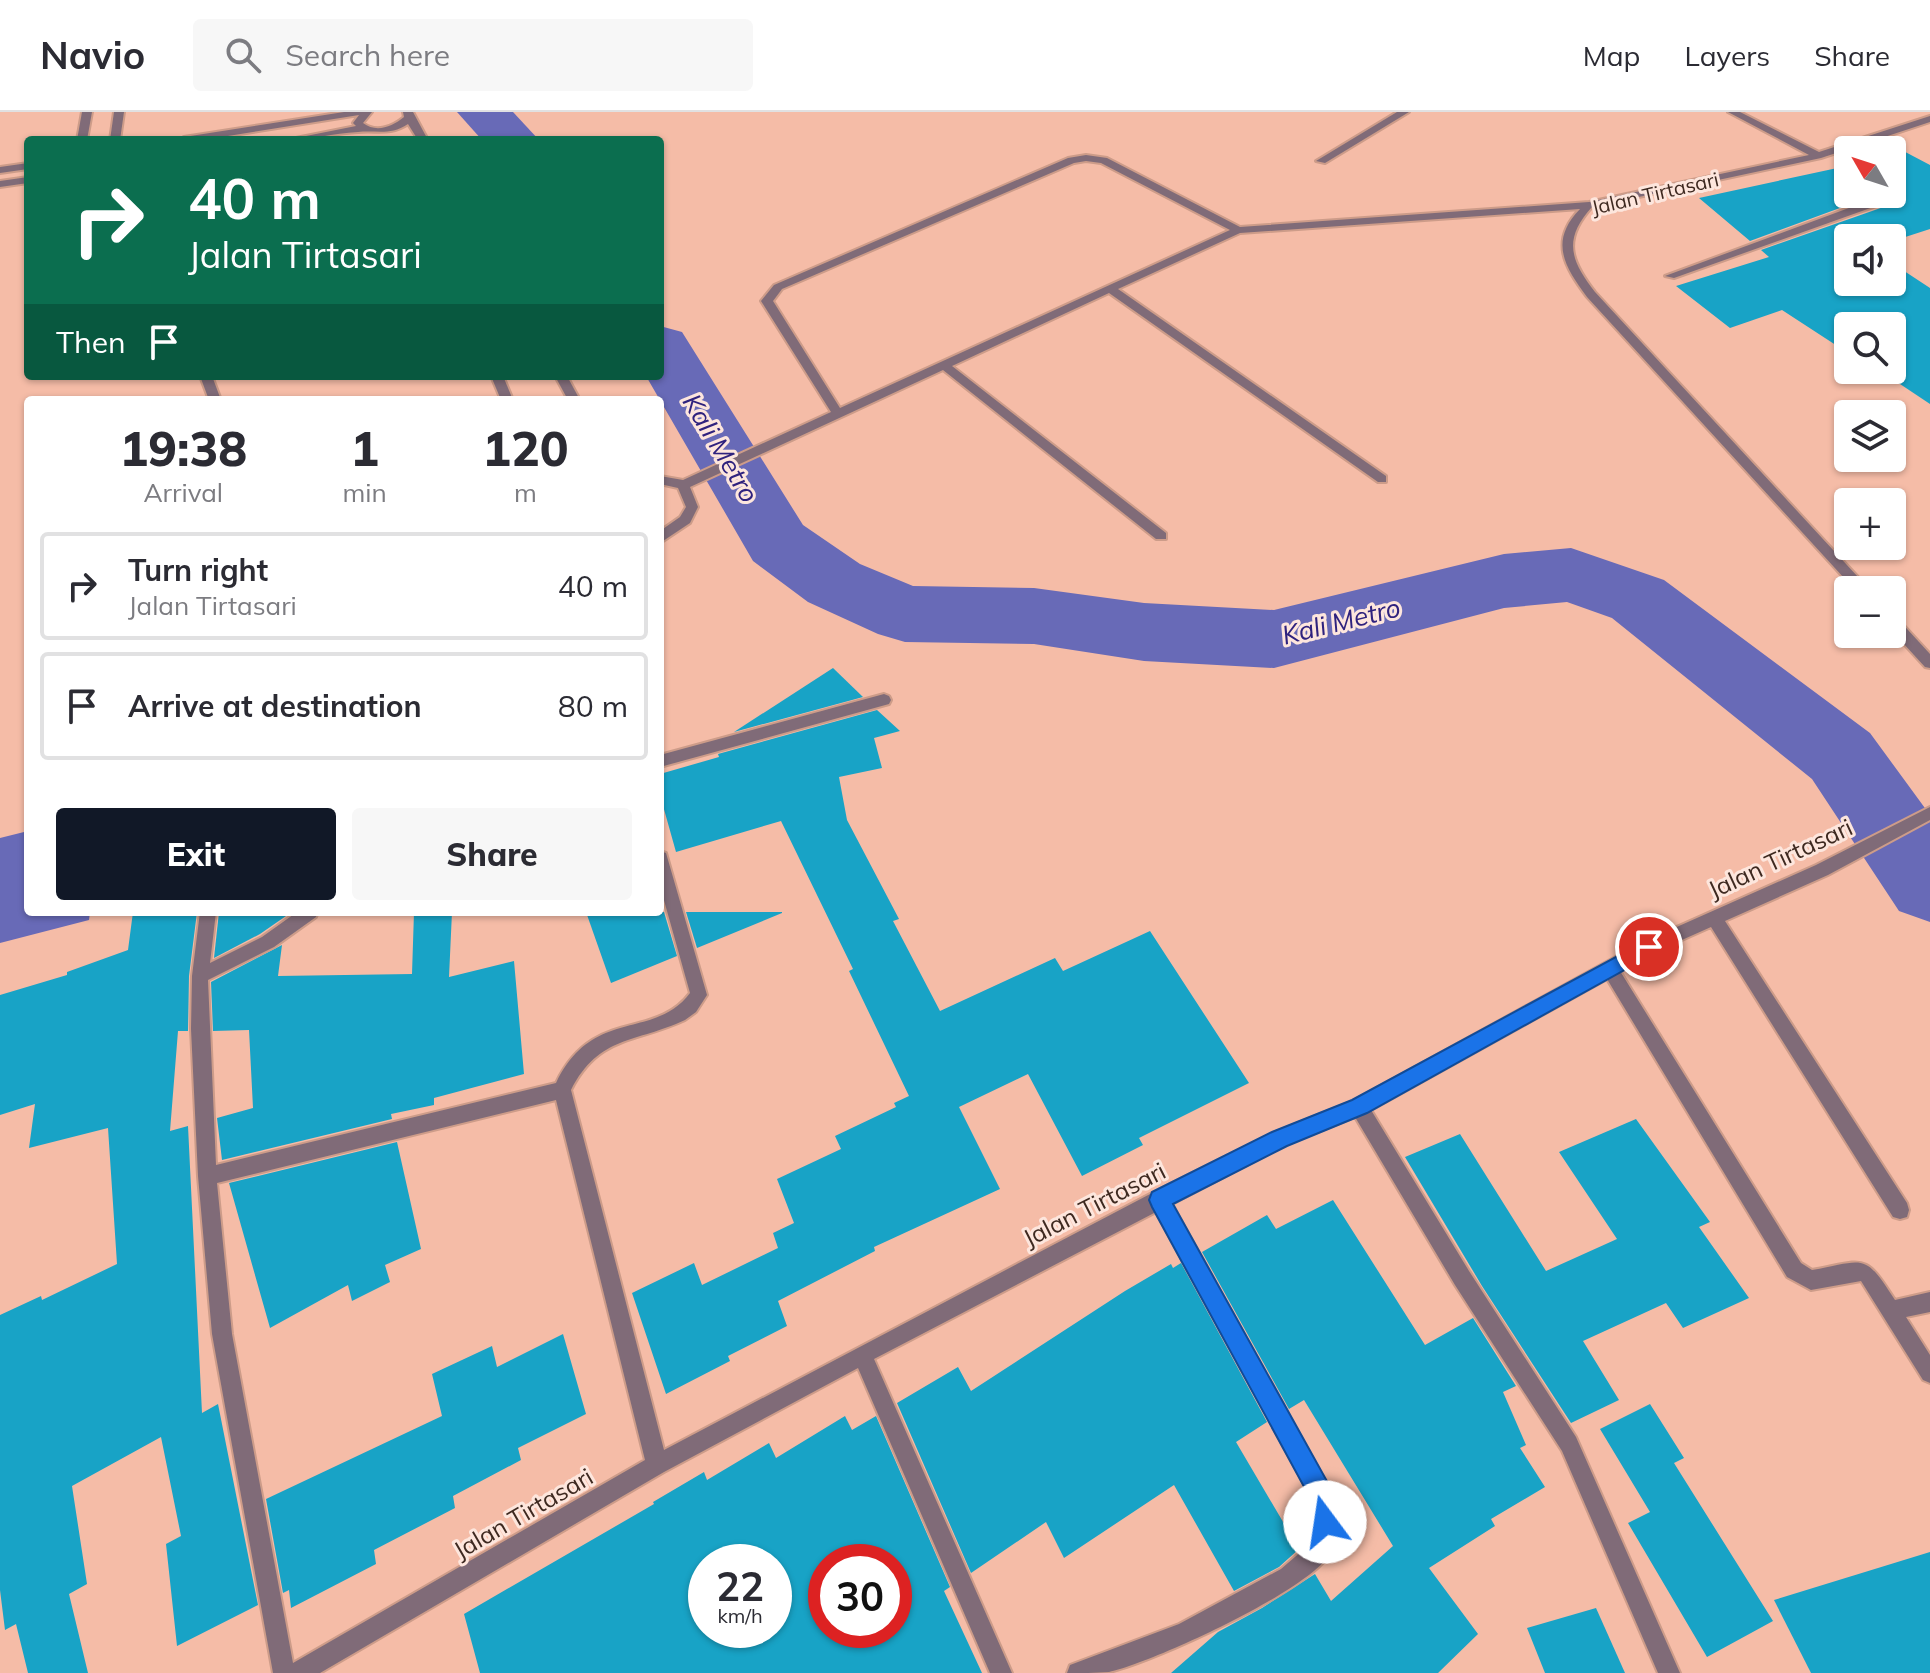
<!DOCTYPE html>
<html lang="en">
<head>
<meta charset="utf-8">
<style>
	body { margin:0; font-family:Mulish,sans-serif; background:#f7f7f7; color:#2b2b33; height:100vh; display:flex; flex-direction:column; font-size:30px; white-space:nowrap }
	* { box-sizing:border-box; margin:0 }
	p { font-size:26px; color:#7c7c81 }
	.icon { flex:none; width:44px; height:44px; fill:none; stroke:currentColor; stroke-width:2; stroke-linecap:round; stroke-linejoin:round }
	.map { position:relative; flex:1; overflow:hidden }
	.side { position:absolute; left:24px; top:284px; width:640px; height:520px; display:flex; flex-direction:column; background:#fff; border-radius:8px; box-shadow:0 2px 6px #0004 }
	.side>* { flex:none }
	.top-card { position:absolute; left:24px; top:24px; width:640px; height:244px; border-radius:8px; box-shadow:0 2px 6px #0004; background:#0b6e4f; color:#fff; overflow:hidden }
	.needle { width:52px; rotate:309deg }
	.buttons { position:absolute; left:1834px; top:24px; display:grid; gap:16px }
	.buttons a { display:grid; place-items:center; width:72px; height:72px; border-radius:8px; background:#fff; box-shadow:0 2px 6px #0004; font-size:40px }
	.speed { position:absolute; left:688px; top:1432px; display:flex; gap:16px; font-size:40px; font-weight:700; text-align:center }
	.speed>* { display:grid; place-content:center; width:104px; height:104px; border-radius:50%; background:#fff; box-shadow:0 2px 6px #0004; line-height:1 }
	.speed small { font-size:20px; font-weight:400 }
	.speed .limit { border:12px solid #d22; background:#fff; color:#111 }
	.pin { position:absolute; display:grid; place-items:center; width:68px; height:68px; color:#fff; margin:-34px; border:4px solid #fff; border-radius:50%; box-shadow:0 2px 8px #0007 }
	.me { position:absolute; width:88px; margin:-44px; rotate:346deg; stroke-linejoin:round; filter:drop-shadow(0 0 6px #0008) }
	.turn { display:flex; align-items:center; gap:28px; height:168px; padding:0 32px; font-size:36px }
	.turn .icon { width:104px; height:104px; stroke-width:2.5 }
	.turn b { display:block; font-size:56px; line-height:68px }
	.then { display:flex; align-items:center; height:76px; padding:0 32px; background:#0003; gap:16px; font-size:30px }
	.eta { display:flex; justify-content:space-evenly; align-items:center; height:136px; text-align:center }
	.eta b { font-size:48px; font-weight:800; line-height:56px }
	.action { display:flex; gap:16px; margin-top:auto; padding:16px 32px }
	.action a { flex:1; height:92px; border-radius:8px; background:#111827; color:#fff; font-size:32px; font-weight:800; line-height:92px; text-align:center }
	.action a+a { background:#f7f7f7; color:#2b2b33 }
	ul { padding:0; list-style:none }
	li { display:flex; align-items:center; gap:24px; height:108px; margin:0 16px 12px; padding:0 16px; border:4px solid #e1e1e2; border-radius:8px }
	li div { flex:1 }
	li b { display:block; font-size:30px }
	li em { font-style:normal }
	header { display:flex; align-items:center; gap:48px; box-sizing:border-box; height:112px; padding:0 40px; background:#fff; border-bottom:2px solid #e1e1e2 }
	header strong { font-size:38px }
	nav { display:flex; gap:44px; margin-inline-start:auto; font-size:28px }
	.search { width:560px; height:72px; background:#f7f7f7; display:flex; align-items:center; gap:20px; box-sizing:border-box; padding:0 28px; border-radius:8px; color:#7c7c81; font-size:30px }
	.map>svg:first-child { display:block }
	.water { fill:#686ab7 }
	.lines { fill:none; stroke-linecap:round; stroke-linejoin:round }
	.river { fill:#686ab7; fill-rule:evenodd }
	.building { fill:#18a3c6; fill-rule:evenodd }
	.street-casing { stroke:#cd9c89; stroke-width:4 }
	.street { fill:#806b78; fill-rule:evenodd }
	.route { fill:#1a73e8; stroke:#114b97; stroke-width:2 }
	.labels { text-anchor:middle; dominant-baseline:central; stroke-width:6; stroke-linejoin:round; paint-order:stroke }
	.far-street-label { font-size:20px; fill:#3e2920; stroke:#fde6dd }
	.street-label { font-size:24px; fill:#3e2920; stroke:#fde6dd }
	.water-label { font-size:26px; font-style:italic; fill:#2f227e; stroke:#fde6dd }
</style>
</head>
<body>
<header>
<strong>Navio</strong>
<div class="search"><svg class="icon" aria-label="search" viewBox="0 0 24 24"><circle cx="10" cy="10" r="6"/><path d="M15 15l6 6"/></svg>Search here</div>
<nav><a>Map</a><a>Layers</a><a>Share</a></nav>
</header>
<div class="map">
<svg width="1930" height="1561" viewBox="0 0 1930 1561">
	<rect width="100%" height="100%" fill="#f5bca7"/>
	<polygon class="water" points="28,719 28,800 90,800 89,808 0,831 0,726"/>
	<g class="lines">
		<g class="river">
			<polygon points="457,0 513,0 539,28 482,28"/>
			<polygon points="660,214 682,220 803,413 860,452 913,474 1034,476 1144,491 1274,498 1504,442 1571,436 1664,468 1870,621 1930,703 1930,810 1899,799 1812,667 1612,506 1567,490 1504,496 1274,556 1144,549 1034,532 905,530 878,522 808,490 753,449 646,264 660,264"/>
		</g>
	</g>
	<g class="building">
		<polygon points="1892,33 1930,53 1930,117 1896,128 1902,132 1892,136 1892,126 1848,126 1848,170 1892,170 1892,151 1930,176 1930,292 1879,258 1892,258 1892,214 1848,214 1848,241 1782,198 1730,216 1676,174 1769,145 1761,138 1892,92 1896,83 1892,77"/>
		<polygon points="1842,55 1848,59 1848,82 1878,82 1750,129 1699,86"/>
		<polygon points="833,556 863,585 734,620"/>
		<polygon points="877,598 900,619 874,626 882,656 839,665 847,708 899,807 893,809 940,899 1055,846 1063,859 1150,819 1249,971 1139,1026 1143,1033 1082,1064 1028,962 959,995 1000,1077 874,1135 875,1139 778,1189 787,1214 728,1244 730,1249 666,1282 632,1181 694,1151 702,1173 778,1136 773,1121 794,1111 777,1067 841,1037 835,1024 896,995 894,991 909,984 849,859 853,857 781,709 676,740 660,683 660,662 719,645 718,642"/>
		<polygon points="133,800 197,800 189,864 188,919 178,919 170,1019 188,1014 202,1301 218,1292 258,1493 177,1534 166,1432 181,1424 161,1325 72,1374 87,1472 69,1482 88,1561 28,1561 16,1512 5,1518 0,1478 0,1203 41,1184 42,1188 117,1152 108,1016 29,1036 35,992 0,1003 0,883 67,863 67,860 128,838"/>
		<polygon points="219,800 287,800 286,804 260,822 214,846"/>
		<polygon points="414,800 452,800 449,865 514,849 524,962 434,986 434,993 391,1002 392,1007 222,1048 217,1006 253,996 249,918 213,919 211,870 282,833 278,864 412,862"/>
		<polygon points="586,800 664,800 677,844 611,871"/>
		<polygon points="686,800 782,800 782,801 697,836"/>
		<polygon points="1636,1007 1710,1110 1699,1115 1749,1186 1683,1216 1666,1191 1583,1229 1619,1288 1571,1311 1482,1174 1405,1045 1460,1022 1546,1159 1617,1127 1559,1040"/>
		<polygon points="397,1030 421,1137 385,1153 390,1170 352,1189 348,1173 270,1216 229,1071"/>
		<polygon points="1333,1088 1425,1233 1473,1206 1516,1274 1503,1280 1526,1333 1520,1336 1545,1375 1491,1407 1495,1414 1429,1456 1478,1522 1438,1561 1171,1561 1218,1520 1262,1496 1315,1462 1331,1489 1393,1434 1304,1288 1289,1297 1202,1140 1267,1103 1276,1117"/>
		<polygon points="1181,1151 1267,1310 1236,1330 1299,1437 1279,1455 1234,1479 1174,1373 1064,1446 1046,1410 971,1461 897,1291 958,1255 971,1279 1125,1179 1171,1152 1173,1156"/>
		<polygon points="563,1222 586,1302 518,1336 521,1348 453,1384 455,1396 374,1438 376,1452 291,1496 289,1478 283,1481 266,1387 442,1304 432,1262 492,1234 497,1255"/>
		<polygon points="1650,1292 1684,1346 1674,1351 1773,1509 1707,1545 1628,1411 1650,1400 1600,1317"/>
		<path d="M845,1304L852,1318L876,1304L950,1475L944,1479L982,1561H480L464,1502L654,1392L653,1390L704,1360L707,1368L769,1331L776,1346ZM706,1450H774V1518H706ZM826,1450H894V1518H826Z"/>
		<polygon points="1930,1440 1930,1561 1811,1561 1774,1488"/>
		<polygon points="1596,1496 1625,1561 1545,1561 1527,1516"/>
	</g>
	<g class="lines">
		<g class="street-casing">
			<g id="street">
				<polygon points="82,0 92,0 87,28 77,28"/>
				<polygon points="114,0 124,0 120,28 110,28"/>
				<path d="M344,0H372L363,11C376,21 392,15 404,5L403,0H413L428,28H418L408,12C390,24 377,18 358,20C333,21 311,28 286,28L356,14L353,11L359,3L203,28H179L184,25Z"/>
				<polygon points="1397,0 1409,0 1325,51 1316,49"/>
				<path d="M1728,0H1740L1819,40L1930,4V10L1821,46L1592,95C1563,127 1570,148 1595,180L1870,478H1855L1587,185C1564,154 1549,129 1580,97L1240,121L1118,177L1386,364V370H1378L1109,181L952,254L1166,421V427H1156L943,258L690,375L698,395L690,411L660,431V419L680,405L686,395L678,376L660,372V364L683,368L831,300L761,189L774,173L1068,46L1086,43L1107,46L1240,115L1589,90L1809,43ZM1086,49L1101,51L1230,118L840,296L773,189L782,177L1074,51Z"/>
				<polygon points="28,51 28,57 0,61 0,55"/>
				<polygon points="28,65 28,71 0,75 0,69"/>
				<polygon points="1892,80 1893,82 1890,89 1674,166 1665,164"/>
				<polygon points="200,264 212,264 221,288 209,288"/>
				<polygon points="491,264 503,264 513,288 501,288"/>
				<polygon points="555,264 567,264 580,288 568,288"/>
				<polygon points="1892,505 1897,506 1930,542 1930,556 1925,555 1892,519"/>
				<polygon points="884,582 889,584 891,588 889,592 660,655 660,643"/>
				<path d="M1930,695V708L1828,763L1725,809L1907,1091L1909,1098L1907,1105L1900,1107L1893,1105L1711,815L1655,840L1620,859L1801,1151L1812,1158C1866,1148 1864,1140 1895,1188L1930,1180V1200L1906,1205L1930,1243V1271L1923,1268L1861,1169L1811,1178L1787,1165L1607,867L1371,998L1469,1159L1576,1325L1680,1561H1658L1562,1339L1455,1173L1355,1005L1285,1033L1172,1092L1327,1373C1335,1392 1340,1425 1328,1444C1307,1479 1152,1551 1109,1560C1096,1561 1080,1561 1067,1561L1070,1553L1179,1512L1281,1457L1310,1432L1314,1410L1310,1383L1156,1100L874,1247L1012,1561H990L858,1256L664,1360L320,1561H273L212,1222L198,1064L191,917L192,864L200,800H216L210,851L262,825L297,800H318L316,805L274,835L208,868L216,1053L556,971C593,894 654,929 690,881L660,774V739L666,741L707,883L696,900L685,908C636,931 599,923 571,978L664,1338L1152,1081L1273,1021L1353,989L1643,830L1816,753ZM556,988L645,1348L293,1551L232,1222L217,1071Z"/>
			</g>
		</g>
		<use href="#street" class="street"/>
	</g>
	<polygon class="route" points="1649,827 1655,829 1658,835 1655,841 1367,1001 1287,1034 1173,1092 1328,1371 1337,1410 1333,1418 1325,1422 1316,1418 1308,1382 1152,1095 1149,1088 1152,1080 1272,1020 1352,988"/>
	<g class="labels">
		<g class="far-street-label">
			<text transform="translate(1655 81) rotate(-13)">Jalan Tirtasari</text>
		</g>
		<g class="street-label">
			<text transform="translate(1780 746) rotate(-25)">Jalan Tirtasari</text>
			<text transform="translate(1094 1092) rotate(-27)">Jalan Tirtasari</text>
			<text transform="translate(523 1401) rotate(-30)">Jalan Tirtasari</text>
		</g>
		<g class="water-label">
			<text transform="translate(721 336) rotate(59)">Kali Metro</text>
			<text transform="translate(1341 509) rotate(-14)">Kali Metro</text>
		</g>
	</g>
</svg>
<div class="buttons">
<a><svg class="needle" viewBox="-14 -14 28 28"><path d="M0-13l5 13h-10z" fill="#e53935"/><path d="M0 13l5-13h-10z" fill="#7c7c81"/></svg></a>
<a><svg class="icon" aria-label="sound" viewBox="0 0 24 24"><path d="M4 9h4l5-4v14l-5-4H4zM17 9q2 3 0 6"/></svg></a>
<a><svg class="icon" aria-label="search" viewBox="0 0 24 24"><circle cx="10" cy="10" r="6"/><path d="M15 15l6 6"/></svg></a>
<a><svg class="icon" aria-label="layers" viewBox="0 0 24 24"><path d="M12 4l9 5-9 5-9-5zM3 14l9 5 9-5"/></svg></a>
<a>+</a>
<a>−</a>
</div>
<div class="speed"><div>22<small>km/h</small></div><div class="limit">30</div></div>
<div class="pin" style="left:1649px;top:835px;background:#d93025"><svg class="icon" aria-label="arrive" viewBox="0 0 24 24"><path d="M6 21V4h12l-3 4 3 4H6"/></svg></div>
<svg class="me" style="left:1325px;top:1410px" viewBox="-20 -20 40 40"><circle r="19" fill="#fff"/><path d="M0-13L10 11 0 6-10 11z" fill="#1a73e8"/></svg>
<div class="top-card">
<div class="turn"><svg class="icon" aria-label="right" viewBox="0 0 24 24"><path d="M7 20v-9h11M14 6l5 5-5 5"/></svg><div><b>40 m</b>Jalan Tirtasari</div></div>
<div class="then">Then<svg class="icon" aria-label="arrive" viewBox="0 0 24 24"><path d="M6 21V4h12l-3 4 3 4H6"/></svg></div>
</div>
<section class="side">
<div class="eta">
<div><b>19:38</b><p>Arrival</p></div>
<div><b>1</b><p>min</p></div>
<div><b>120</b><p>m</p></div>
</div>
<ul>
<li><svg class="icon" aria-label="right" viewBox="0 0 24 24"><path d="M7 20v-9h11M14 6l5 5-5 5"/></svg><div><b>Turn right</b><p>Jalan Tirtasari</p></div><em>40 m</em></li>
<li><svg class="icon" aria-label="arrive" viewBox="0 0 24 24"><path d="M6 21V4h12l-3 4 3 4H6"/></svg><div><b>Arrive at destination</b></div><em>80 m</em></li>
</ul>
<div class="action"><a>Exit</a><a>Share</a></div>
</section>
</div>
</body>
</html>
